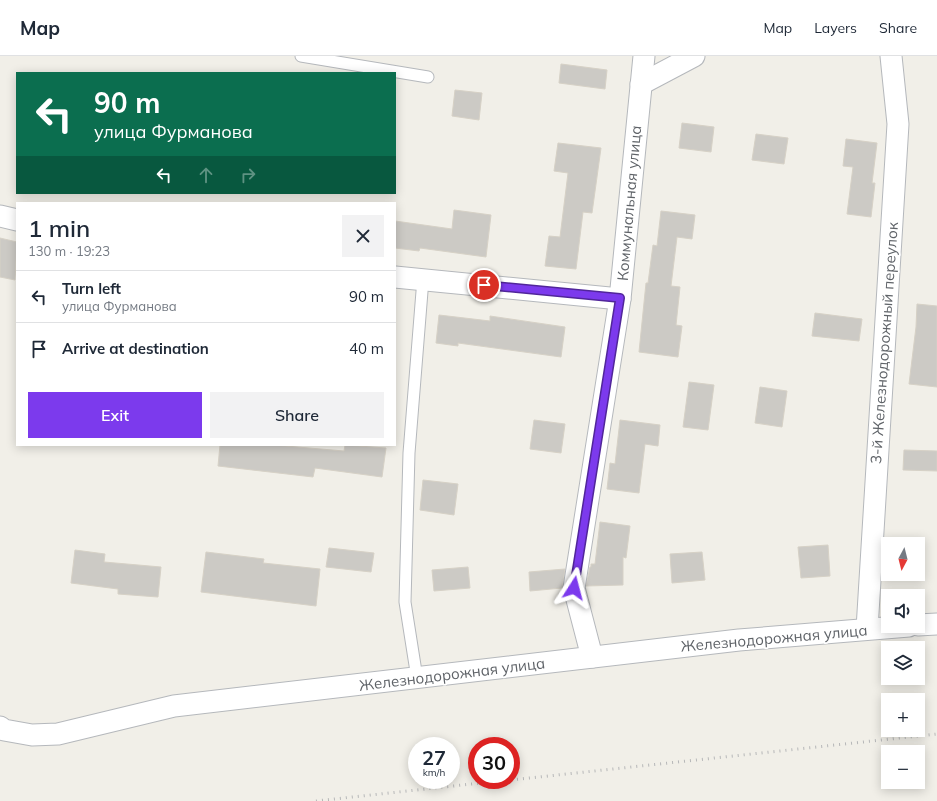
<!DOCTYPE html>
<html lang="en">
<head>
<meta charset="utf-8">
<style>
	body { margin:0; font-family:Mulish,sans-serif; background:#f2f2f3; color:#1f2937; height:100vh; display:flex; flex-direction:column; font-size:15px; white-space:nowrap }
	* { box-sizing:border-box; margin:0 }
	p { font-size:13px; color:#747a83 }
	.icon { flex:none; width:22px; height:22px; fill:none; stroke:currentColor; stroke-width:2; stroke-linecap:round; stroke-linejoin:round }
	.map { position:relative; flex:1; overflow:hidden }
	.side { position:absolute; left:16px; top:146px; width:380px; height:244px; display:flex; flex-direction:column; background:#fff; border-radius:0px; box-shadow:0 2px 10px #0003 }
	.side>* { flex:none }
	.banner { position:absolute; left:16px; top:16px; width:380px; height:122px; border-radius:0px; box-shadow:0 2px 10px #0003; background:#0b6e4f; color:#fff; overflow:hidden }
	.needle { width:26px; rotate:187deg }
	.tools { position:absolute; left:881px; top:481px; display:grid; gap:8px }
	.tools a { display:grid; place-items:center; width:44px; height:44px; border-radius:0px; background:#fff; box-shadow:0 2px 10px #0003; font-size:20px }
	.speed { position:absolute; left:408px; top:681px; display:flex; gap:8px; font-size:20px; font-weight:700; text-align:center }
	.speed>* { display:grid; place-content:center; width:52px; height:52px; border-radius:50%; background:#fff; box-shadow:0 2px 10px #0003; line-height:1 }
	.speed small { font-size:10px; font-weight:400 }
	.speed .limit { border:6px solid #d22; background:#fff; color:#111 }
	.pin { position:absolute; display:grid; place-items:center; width:34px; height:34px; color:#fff; margin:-17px; border:2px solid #fff; border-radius:50%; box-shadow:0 1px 4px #0007 }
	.me { position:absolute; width:44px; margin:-22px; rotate:9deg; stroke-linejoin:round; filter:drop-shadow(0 0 3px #0008) }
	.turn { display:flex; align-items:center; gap:14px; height:84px; padding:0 12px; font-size:18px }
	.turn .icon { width:52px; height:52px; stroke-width:2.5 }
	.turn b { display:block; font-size:28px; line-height:34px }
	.lanes { display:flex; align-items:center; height:38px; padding:0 12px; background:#0003; justify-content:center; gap:20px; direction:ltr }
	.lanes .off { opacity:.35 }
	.round { display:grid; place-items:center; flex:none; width:42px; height:42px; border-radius:0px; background:#f2f2f3 }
	.overview { display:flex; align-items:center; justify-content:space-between; height:68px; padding:0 12px }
	h1 { font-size:24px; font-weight:600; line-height:30px }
	.primary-button { display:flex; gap:8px; margin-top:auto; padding:8px 12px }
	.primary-button a { flex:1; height:46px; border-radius:0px; background:#7c3aed; color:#fff; font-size:16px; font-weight:600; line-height:46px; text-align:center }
	.primary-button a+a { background:#f2f2f3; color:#1f2937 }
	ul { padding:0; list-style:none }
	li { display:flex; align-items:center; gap:12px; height:52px; padding:0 12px; border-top:1px solid #e0e1e3 }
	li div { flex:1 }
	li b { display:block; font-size:15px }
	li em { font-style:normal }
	header { display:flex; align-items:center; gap:24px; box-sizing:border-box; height:56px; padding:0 20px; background:#fff; border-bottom:1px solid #e0e1e3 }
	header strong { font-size:19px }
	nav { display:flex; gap:22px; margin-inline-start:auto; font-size:14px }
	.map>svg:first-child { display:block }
	.building { fill:#cccac5; stroke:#d6d1c6 }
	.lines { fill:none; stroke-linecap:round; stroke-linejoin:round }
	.lane-casing { stroke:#b5b8bc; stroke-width:13 }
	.street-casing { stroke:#b5b8bc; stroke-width:23 }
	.lane { stroke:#fff; stroke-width:11 }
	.street { stroke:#fff; stroke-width:21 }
	.rail { stroke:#b6b7b8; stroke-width:3; stroke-dasharray:1 5; stroke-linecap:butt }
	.route-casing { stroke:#51269a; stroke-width:10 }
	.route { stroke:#7c3aed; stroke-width:7 }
	.labels { text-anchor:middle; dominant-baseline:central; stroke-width:3.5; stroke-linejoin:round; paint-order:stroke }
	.street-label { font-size:15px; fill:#5f6368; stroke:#fff }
</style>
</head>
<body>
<header>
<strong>Map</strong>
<nav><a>Map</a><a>Layers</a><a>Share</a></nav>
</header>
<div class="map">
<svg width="937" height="745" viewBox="0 0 937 745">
	<rect width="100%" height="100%" fill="#f1efe8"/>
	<g class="building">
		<polygon points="561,8 607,14 605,33 559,27"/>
		<polygon points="455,34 482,37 479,64 452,60"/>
		<polygon points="682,67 714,71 711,96 679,92"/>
		<polygon points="756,78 788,82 784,108 752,104"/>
		<polygon points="846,83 877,87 872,127 875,127 871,161 847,158 853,111 843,110"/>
		<polygon points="558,87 601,92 592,157 583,156 576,213 545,210 549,180 560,181 568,117 554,115"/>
		<polygon points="454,154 491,159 486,201 420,192 419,195 395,192 395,165 452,173"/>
		<polygon points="661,155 695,159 692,183 677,181 671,230 680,231 676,269 682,270 678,301 639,296 646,227 648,227 653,189 657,190"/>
		<polygon points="0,182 17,186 15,224 0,221"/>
		<polygon points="917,248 937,250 937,331 909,328 916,271"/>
		<polygon points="815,257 862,263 859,285 812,280"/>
		<polygon points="439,259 490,265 490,260 565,271 561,301 458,287 458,290 436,287"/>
		<polygon points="689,326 714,329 708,374 683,371"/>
		<polygon points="760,331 787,335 782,371 755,367"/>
		<polygon points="534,364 565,368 561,397 530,393"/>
		<polygon points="620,364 660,369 658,390 645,388 639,437 607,433 610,407 615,408"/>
		<polygon points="220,389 274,389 344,395 345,389 386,392 382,421 315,412 313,421 218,410"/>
		<polygon points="904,394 937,395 937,415 903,414"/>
		<polygon points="423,424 458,428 454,459 420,454"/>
		<polygon points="600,466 630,470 626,502 623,501 623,529 586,530 590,511 591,511 591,508 595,508"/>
		<polygon points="828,489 830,520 801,522 798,491"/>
		<polygon points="329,492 374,497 371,516 326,511"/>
		<polygon points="75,494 105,498 104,506 161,511 158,541 118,538 118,533 71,527"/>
		<polygon points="206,496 264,503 263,507 320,513 316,550 201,536"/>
		<polygon points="702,496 705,524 672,527 670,498"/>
		<polygon points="468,511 470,532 434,535 432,514"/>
		<polygon points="565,513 562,532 530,535 529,516"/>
	</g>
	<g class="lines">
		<g class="lane-casing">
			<g id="lane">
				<polyline points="301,0 428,21"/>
				<polyline points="417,622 405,546 409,397 423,223"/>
			</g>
		</g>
		<g class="street-casing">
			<g id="street">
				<polyline points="641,28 694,0"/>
				<polyline points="0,160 17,164"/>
				<polyline points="395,221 620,243"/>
				<polyline points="918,569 937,568"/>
				<polyline points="867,573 898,68 891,0"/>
				<polyline points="592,601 574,532 620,243 644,0"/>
				<polyline points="0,671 4,674 32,679 58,678 174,650 739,584 909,570"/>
			</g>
		</g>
		<use href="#lane" class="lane"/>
		<use href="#street" class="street"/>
		<g class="rail">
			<polyline points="511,724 937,678"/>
			<polyline points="316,745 508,724"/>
		</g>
	</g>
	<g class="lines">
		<g class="route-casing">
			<polyline id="route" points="484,229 620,242 574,532"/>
		</g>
		<use href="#route" class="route"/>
	</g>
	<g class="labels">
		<g class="street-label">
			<text transform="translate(629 147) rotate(-85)">Коммунальная улица</text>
			<text transform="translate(884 287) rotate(-86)">3-й Железнодорожный переулок</text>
			<text transform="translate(774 582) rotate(-5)">Железнодорожная улица</text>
			<text transform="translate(452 618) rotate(-7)">Железнодорожная улица</text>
		</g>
	</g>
</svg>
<div class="tools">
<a><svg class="needle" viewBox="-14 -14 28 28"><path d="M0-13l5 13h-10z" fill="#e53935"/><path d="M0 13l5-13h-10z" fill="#747a83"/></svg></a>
<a><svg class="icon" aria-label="sound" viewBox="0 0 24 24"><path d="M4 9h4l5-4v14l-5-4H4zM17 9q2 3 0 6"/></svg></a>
<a><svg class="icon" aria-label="layers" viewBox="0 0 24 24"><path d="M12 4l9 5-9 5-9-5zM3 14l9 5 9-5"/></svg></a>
<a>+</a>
<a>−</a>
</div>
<div class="speed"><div>27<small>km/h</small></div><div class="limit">30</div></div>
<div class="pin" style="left:484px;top:229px;background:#d93025"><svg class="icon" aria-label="arrive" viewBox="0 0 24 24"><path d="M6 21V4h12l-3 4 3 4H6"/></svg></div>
<svg class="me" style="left:574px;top:532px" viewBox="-20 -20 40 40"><path d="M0-17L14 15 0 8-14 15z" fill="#7c3aed" stroke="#fff" stroke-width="4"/></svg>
<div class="banner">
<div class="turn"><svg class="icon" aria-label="left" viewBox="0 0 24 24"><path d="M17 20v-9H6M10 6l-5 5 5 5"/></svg><div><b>90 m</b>улица Фурманова</div></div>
<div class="lanes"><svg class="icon" aria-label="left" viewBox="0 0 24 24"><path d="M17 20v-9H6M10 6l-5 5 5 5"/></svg><svg class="icon off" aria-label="ahead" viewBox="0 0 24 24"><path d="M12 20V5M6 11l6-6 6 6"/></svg><svg class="icon off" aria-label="right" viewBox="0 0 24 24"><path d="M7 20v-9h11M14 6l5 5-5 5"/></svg></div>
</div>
<section class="side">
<div class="overview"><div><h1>1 min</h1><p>130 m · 19:23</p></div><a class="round"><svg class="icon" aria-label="close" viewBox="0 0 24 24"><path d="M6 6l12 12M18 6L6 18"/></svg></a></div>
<ul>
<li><svg class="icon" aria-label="left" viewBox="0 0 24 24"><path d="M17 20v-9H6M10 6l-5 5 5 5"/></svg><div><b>Turn left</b><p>улица Фурманова</p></div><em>90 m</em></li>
<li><svg class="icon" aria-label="arrive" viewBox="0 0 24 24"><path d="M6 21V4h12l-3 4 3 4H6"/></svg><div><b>Arrive at destination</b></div><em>40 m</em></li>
</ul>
<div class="primary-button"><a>Exit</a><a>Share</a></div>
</section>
</div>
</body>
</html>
